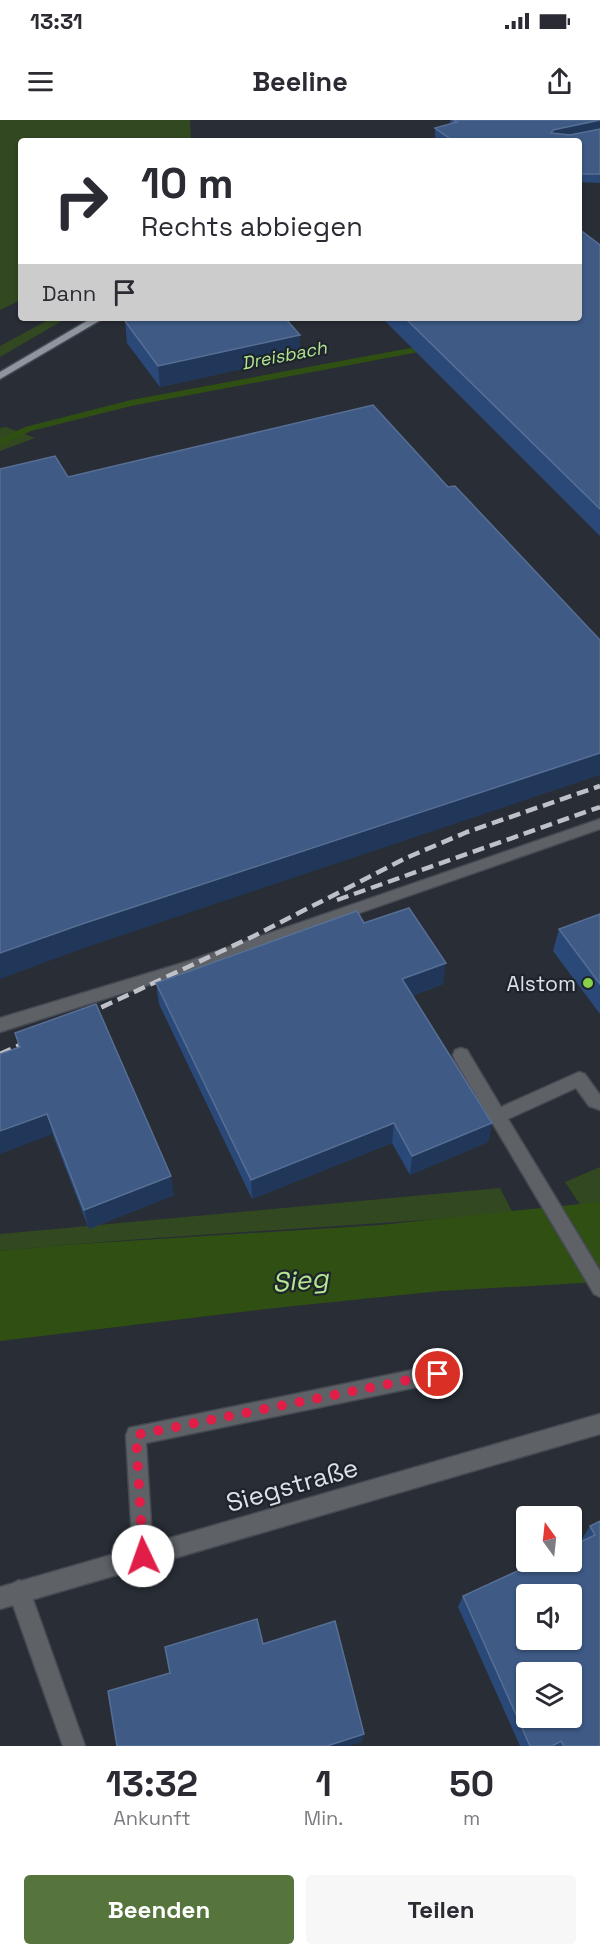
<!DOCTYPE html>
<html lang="de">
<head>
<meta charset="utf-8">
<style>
	body { margin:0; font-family:"Space Grotesk",sans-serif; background:#f7f7f7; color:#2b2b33; height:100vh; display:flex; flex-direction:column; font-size:22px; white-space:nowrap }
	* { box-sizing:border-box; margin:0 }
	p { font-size:20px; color:#7c7c81 }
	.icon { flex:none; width:33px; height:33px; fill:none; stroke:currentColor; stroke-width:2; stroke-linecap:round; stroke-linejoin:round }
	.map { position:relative; height:1626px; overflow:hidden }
	.sheet { display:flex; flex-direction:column; background:#fff; flex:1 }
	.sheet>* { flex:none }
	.guide { position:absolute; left:18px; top:18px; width:564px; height:183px; border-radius:6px; box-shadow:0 2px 4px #0004; background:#fff; color:#2b2b33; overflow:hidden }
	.needle { width:39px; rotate:345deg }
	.buttons { position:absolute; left:516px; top:1386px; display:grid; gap:12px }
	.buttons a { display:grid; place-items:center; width:66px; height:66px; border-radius:6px; background:#fff; box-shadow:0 2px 4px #0004; font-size:30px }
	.pin { position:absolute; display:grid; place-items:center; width:51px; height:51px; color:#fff; margin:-26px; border:3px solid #fff; border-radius:50%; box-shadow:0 2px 6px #0007 }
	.me { position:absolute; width:66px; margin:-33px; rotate:357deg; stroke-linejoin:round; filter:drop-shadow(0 0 4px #0008) }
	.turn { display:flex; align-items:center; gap:21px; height:126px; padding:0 24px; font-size:27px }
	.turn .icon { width:78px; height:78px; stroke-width:2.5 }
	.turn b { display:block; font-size:42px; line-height:51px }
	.then { display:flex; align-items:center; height:57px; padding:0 24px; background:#0003; gap:12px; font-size:22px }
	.eta { display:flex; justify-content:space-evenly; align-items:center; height:102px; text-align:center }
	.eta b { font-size:36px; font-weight:600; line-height:42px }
	.cta { display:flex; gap:12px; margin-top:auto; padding:12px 24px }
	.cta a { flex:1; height:69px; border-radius:6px; background:#55753d; color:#fff; font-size:24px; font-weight:600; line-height:69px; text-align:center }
	.cta a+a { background:#f7f7f7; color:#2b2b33 }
	.status { display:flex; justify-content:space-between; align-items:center; height:42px; padding:0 30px; background:#fff; direction:ltr }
	.status svg { height:16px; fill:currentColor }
	header { display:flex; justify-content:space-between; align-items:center; height:78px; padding:0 24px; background:#fff; font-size:27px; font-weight:600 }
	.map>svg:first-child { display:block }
	.green { fill:#324821 }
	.water { fill:#304f12 }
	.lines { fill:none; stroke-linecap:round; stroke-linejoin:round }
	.stream { fill:#304f12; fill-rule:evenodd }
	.service-casing { stroke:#454a52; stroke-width:3 }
	.minor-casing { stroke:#454a52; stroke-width:3 }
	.tertiary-casing { stroke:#454a52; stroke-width:3 }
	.primary-casing { stroke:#454a52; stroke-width:3 }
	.service { fill:#5e6166; fill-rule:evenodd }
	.minor { fill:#5e6166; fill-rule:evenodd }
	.tertiary { fill:#5e6166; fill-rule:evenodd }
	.primary { fill:#8f959e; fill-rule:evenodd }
	.rail { stroke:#bec2c8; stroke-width:4.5; stroke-dasharray:12 6; stroke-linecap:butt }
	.wall { fill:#2a4979 }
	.shaded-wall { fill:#213759 }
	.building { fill:#3e5a85; stroke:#576f94; stroke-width:1.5; fill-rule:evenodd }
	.route { stroke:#e11d48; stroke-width:10; stroke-dasharray:0 18 }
	.poi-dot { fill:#88cf4a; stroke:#1e242c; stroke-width:2 }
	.labels { text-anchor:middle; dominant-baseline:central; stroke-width:4.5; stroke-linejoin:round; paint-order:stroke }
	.far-water-label { font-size:18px; font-style:italic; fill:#b4e690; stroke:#1e242c }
	.poi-label { font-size:21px; fill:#dde1e7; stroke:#1e242c; text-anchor:end }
	.near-street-label { font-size:26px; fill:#dde1e7; stroke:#1e242c }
	.near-water-label { font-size:27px; font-style:italic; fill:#b4e690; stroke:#1e242c }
</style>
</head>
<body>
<div class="status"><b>13:31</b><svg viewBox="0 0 49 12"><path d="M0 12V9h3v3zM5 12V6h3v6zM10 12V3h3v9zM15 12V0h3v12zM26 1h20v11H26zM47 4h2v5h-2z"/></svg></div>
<header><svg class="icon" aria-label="menu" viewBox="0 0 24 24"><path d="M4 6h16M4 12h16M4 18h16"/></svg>Beeline<svg class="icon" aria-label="share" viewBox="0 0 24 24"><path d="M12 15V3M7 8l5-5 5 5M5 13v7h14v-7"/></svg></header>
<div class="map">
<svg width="600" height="1626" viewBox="0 0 600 1626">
	<rect width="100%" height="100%" fill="#282d36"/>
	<g class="green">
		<polygon points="0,0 190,0 191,21 21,21 21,180 0,190"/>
		<polygon points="52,198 67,198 0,237 0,226"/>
		<polygon points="6,307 35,318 0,331 0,308"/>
		<polygon points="600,1047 600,1082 581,1086 565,1062"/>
		<path d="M500,1068L513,1093C342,1108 171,1114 0,1131V1114Z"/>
	</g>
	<polygon class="water" points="600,1082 600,1162 441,1171 284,1187 0,1221 0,1131 64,1125 380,1105"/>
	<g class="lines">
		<polygon class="stream" points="432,224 435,225 435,229 131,286 31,311 0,326 0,319 25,307 131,280"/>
		<g class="service-casing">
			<g id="service">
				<polygon points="600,699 600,709 196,850 0,912 0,898 189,841"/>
				<polygon points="461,928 467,930 501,987 579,952 585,954 600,975 600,990 589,986 576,968 508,999 600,1151 600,1177 594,1174 455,940 453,935 455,930"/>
				<polygon points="437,1245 444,1247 447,1254 444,1261 437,1263 146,1323 153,1436 150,1443 143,1446 136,1443 133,1436 126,1315 129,1308"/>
			</g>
		</g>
		<g class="minor-casing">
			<polygon id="minor" points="19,1460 26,1464 30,1471 85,1626 63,1626 8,1471 12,1464"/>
		</g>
		<g class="tertiary-casing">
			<polygon id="tertiary" points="600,1294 600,1314 0,1489 0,1467"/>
		</g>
		<g class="primary-casing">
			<polygon id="primary" points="92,198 104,198 0,259 0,252"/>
		</g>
		<use href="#service" class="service"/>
		<use href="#minor" class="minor"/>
		<use href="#tertiary" class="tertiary"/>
		<use href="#primary" class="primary"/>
		<g class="rail">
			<polyline points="337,780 600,687"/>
			<polyline points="85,895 254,816 406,738 467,712 600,666"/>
			<polyline points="0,934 33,919"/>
		</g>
	</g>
	<g class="wall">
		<polygon points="450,0 600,0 600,63 579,62 579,21 441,21 435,17 435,8 450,4"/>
		<polygon points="600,125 600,416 382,198 579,198"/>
		<polygon points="125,201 300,236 160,267 127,223"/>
		<polygon points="600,794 600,894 553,831 559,809"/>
		<polygon points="364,803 443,864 412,876 492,1003 488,1022 410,1055 392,1023 252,1079 159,884 156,863"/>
		<polygon points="15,913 174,1075 89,1109 19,927"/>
		<polygon points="600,1401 600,1626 520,1626 458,1487 463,1476 583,1420 582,1419 590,1406"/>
	</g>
	<g class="shaded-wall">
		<polygon points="600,1 600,9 552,19 551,13 553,10"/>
		<polygon points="300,215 300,236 160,267 158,246"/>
		<polygon points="600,633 600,655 87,827 0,859 0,833 82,804"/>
		<polygon points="446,843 443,864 400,880 402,859"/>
		<polygon points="47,994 53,1014 0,1034 0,1011"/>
		<polygon points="394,1003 392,1023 252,1079 251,1060"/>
		<polygon points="492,1003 488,1022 410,1055 412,1036"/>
		<polygon points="171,1056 174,1075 89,1109 84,1090"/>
		<polygon points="364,1614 362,1622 349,1626 327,1626"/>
	</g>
	<g class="building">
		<polygon points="453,0 600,0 553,10 551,13 570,15 600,9 600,54 579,54 579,21 453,21 435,8 457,2"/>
		<polygon points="579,109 600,125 600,389 405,198 579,198"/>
		<polygon points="141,198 285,198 300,215 158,246 125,201"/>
		<polygon points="373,285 448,367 455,366 600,520 600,633 82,804 0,833 0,349 55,336 68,357"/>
		<polygon points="409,788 446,843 402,859 492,1003 412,1036 394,1003 251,1060 156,863 357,791 364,803"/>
		<polygon points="600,794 600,864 559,809"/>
		<polygon points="96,884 171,1056 84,1090 47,994 0,1011 0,934 20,927 15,913"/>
		<path d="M600,1401V1626H564L561,1621L552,1626H530L463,1476L537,1442H572V1426L595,1415L590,1406ZM526,1474H572V1520H526ZM526,1552H572V1598H526Z"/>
		<polygon points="257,1499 263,1524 335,1501 364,1614 327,1626 117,1626 108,1571 170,1553 165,1527"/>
	</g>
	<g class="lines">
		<polyline class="route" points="143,1436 136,1315 438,1254"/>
	</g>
	<circle class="poi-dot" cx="588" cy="863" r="6"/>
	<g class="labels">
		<g class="far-water-label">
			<text transform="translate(284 235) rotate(-11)">Dreisbach</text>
		</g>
		<g class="poi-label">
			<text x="576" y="863">Alstom</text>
		</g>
		<g class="near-street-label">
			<text transform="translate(292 1365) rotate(-16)">Siegstraße</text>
		</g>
		<g class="near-water-label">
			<text transform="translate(300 1160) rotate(-5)">Sieg</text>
		</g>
	</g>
</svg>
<div class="buttons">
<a><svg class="needle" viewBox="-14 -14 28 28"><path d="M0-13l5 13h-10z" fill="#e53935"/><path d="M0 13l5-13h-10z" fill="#7c7c81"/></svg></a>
<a><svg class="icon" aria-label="sound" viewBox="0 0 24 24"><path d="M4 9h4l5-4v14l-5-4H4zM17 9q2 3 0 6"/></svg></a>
<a><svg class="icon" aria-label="layers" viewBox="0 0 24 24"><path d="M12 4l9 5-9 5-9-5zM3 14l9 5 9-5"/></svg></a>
</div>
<div class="pin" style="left:438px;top:1254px;background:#d93025"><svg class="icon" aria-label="arrive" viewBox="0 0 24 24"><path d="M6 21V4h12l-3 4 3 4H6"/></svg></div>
<svg class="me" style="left:143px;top:1436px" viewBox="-20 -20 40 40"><circle r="19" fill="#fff"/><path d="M0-13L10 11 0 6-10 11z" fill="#e11d48"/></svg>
<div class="guide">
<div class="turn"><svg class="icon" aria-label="right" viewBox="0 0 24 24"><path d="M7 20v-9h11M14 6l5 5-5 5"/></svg><div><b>10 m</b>Rechts abbiegen</div></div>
<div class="then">Dann<svg class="icon" aria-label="arrive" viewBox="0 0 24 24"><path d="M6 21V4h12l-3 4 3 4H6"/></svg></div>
</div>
</div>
<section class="sheet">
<div class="eta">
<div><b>13:32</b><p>Ankunft</p></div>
<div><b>1</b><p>Min.</p></div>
<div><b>50</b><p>m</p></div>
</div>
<div class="cta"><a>Beenden</a><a>Teilen</a></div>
</section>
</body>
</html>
